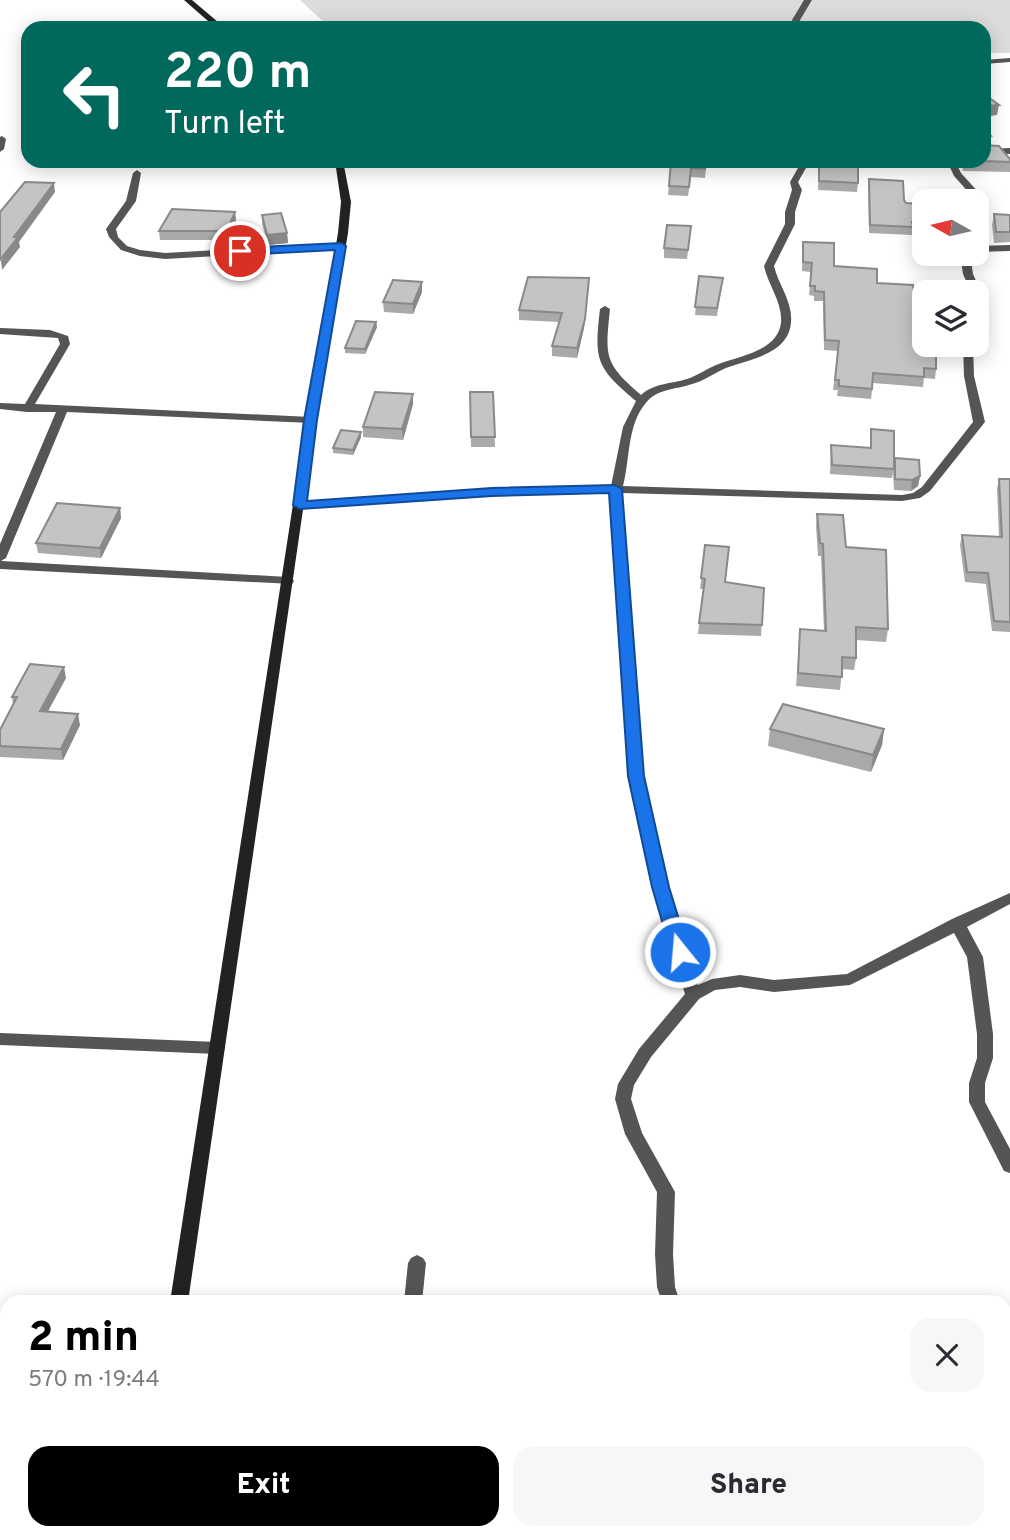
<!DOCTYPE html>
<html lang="en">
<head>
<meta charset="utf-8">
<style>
	body { margin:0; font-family:Overpass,sans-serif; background:#f7f7f7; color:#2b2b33; height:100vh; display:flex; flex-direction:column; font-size:26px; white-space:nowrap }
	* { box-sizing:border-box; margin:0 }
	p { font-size:23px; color:#7c7c81 }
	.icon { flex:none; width:38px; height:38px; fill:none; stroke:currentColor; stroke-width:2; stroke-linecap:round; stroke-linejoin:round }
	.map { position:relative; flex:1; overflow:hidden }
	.panel { position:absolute; left:0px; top:1295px; width:1012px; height:245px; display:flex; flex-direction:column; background:#fff; border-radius:21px 21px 0 0; box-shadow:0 4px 18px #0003 }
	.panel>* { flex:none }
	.hud { position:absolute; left:21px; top:21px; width:970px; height:147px; border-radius:21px; box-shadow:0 4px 18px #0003; background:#00695c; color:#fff; overflow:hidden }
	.needle { width:46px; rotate:278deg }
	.tools { position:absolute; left:912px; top:189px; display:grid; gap:14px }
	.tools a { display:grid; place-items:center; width:77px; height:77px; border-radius:14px; background:#fff; box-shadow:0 4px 18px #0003; font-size:35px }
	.pin { position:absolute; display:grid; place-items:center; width:60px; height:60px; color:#fff; margin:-30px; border:4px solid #fff; border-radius:50%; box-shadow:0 2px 7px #0007 }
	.me { position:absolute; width:77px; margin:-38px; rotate:343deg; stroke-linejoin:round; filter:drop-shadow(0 0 5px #0008) }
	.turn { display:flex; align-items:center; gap:24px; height:147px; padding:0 28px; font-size:32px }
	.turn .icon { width:91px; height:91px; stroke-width:2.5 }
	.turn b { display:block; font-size:49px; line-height:60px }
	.round { display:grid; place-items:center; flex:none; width:74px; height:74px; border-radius:21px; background:#f7f7f7 }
	.head { display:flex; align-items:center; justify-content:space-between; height:119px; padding:0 28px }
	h1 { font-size:42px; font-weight:800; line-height:52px; color:#000 }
	.primary-button { display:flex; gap:14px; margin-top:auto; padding:14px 28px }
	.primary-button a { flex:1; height:80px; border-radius:21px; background:#000; color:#fff; font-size:28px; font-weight:800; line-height:80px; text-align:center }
	.primary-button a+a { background:#f7f7f7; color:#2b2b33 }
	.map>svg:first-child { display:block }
	.green { fill:#dcdcdc }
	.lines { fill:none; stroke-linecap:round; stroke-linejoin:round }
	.minor { fill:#555; fill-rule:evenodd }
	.secondary { fill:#222; fill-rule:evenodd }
	.wall { fill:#a9a9a9 }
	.shaded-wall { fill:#898989 }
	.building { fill:#c4c4c4; stroke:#898989; stroke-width:2 }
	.route { fill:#1a73e8; stroke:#114b97; stroke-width:2 }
</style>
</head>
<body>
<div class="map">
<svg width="1010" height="1540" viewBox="0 0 1010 1540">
	<rect width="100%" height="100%" fill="#fff"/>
	<polygon class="green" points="300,0 1010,0 1010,53 984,53 984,28 330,28"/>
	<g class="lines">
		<g class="minor">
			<polygon points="804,0 812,0 800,20 802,28 794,28 792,20"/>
			<polygon points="1010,58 1010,62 984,64 984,60"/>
			<polygon points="2,136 6,139 4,149 0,152 0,137"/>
			<polygon points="1010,148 1010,154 984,154 984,149"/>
			<path d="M802,161H810L798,182L802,190L795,212V224L774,266C778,284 793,302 791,322C789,354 750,359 726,368C714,373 704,381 692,384C675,390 657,388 645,404C627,426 630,460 623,486L902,495L913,493L922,487L973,422L964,376L963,345H973L974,376L985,422L930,491L920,498L902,501L622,493L643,776L668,887L698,985L712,979L740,975L774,980L847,974L952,919L1010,893V904L967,927L983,957L993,1034V1058L985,1083V1102L1010,1149V1173L1004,1171L969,1102V1083L977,1058V1034L967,957L954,933L850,985L774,992L740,987L715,990L699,999L651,1057L634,1085L631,1099L642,1133L675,1192L673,1254L675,1287L680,1302H662L657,1287L655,1254L657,1192L625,1134L615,1099L618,1084L639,1049L685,994L652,887L629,776L610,493L492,496L300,509L294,505L300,501L492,490L611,486L623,427L636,401C596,367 594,361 600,309L605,306L610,309C605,357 604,363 641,395C654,383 671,384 687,379C697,376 706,369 716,365C738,356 777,352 781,323C783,303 768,285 764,266L785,224V212L792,190L790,182Z"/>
			<polygon points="947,161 955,161 961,173 980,194 979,207 976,208 976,201 972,201 972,196 954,176"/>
			<polygon points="137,170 141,173 136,201 116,229 118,237 127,246 140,250 165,253 341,243 346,246 341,249 165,259 140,256 121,250 109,237 106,229 126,201 133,173"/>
			<polygon points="1010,245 1010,251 976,252 976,246"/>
			<polygon points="960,254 970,254 973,274 981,292 979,294 971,292 963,274"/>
			<polygon points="0,328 50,330 68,336 70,344 35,404 311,417 316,420 311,423 67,412 6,558 1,561 288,577 292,578 294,581 292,584 0,569 0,544 56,412 27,412 0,409 0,403 25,404 60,344 58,338 0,334"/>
			<polygon points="0,1033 217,1042 223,1044 225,1048 223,1052 217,1054 0,1045"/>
			<polygon points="417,1255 423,1258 426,1263 422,1302 404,1302 408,1263 411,1258"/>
			<rect x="0" y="1351" width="7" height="16"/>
		</g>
		<g class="secondary">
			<polygon points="184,0 192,0 225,28 216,28"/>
			<polygon points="335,161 343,161 351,202 348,233 316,420 188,1302 170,1302 306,420 338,233 341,202"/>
			<polygon points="145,1533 165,1533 164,1540 144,1540"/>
		</g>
	</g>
	<g class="wall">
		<polygon points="991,136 989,145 1010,159 1010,172 963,171 961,161 984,161"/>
		<polygon points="116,161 168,161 168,162 117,164"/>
		<polygon points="671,161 707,161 705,178 691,177 688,196 668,195"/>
		<polygon points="819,161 858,183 857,192 818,190"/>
		<polygon points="869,179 904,200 906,203 924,210 924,230 913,229 912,235 869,233 868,186"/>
		<polygon points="235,212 236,221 228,240 160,240 159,231"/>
		<polygon points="994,214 1010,215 1010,242 994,243 992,225"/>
		<polygon points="262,215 287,233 288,243 268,245 262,224"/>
		<polygon points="691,226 687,259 664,258 664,248"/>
		<polygon points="803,242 834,266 877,283 914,327 936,369 935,379 924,378 923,387 873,383 871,399 837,396 838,390 833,390 838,351 824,350 823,301 814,301 814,296 809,295 811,272 802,271"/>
		<polygon points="699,276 722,285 717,316 695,315"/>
		<polygon points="422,282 422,292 413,314 384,312 383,302"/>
		<polygon points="589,287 584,328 577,358 552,356 552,346 559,322 519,320 519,310"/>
		<polygon points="376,322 377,327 365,354 345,353 345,348"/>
		<polygon points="470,392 493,392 495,447 471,447"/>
		<polygon points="413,404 403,440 363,437 363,427"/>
		<polygon points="871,429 894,465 895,458 920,476 918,486 911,491 894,490 893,472 892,478 830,474 831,445 870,448"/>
		<polygon points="361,432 361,437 353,455 333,453 333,448"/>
		<polygon points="999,479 1010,479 1010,632 992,631 986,584 965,582 960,545 962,535 999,537 997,489"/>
		<polygon points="120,508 121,518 101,558 38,553 36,543"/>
		<polygon points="817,514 846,547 888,629 886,642 856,640 856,658 854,670 842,669 840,690 796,686 800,629 824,631 821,556 818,556 816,526"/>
		<polygon points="705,545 726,582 764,588 761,636 698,634 703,589 700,589"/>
		<polygon points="66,678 48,711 80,725 63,760 0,757 0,730 13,704 12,697"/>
		<polygon points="770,729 884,729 882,745 871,772 768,746"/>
		<polygon points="7,1415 7,1474 0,1475 0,1416"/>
	</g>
	<g class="shaded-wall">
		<polygon points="999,105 997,115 984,117 984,106"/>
		<polygon points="991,136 989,146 984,147 984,137"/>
		<polygon points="54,183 55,192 19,242 20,247 2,270 1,261 14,237"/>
		<polygon points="235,212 236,221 228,240 227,231"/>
		<polygon points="287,233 288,243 268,245 267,235"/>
		<polygon points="589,278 584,328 577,358 577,348"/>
		<polygon points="422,282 422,292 413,314 413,304"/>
		<polygon points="376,322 377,327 365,354 365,349"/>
		<polygon points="413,394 413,404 403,440 402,429"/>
		<polygon points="361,432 361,437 353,455 353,450"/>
		<polygon points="920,476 918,486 911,491 912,480"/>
		<polygon points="120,508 121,518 101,558 100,548"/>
		<polygon points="64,667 66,678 42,722 40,711"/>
		<polygon points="78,714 80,725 63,760 61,749"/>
		<polygon points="884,729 882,745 871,772 873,755"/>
		<polygon points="49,1533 55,1533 54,1540 49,1540"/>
	</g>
	<g class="building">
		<polygon points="984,94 999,105 984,106"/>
		<polygon points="984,127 991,136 984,137 984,145 999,146 1010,159 1010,162 984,161"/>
		<polygon points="671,161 706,161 705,169 691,168 689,187 669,186"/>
		<polygon points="819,161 858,161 858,183 819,181"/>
		<polygon points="869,179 903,181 904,200 906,203 923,204 924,222 912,222 913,227 870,225"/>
		<polygon points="25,182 54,183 14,237 18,237 0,260 0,212"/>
		<polygon points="172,209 235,212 227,231 159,231"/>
		<polygon points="281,213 287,233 267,235 262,215"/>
		<polygon points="994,214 1010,215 1010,232 996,232"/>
		<polygon points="667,225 691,226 688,250 664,248"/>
		<polygon points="803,242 834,243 834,266 877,269 877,283 913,285 914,327 924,328 924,345 936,345 936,369 924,368 924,377 873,373 872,389 839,386 839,380 835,380 839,341 825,340 824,292 815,291 815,286 810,286 812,263 803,262"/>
		<polygon points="699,276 723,278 717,308 695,307"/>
		<polygon points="528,277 589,278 585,319 577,348 552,346 562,313 519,310"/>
		<polygon points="393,280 422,282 413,304 383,302"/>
		<polygon points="356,321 376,322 365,349 345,348"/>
		<polygon points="375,392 413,394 402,429 363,427"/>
		<polygon points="470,392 493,392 495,437 471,437"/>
		<polygon points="871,429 894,431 894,469 832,465 831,445 871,448"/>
		<polygon points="341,430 361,432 353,450 333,448"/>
		<polygon points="895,458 919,460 920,476 912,480 895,479"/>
		<polygon points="999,479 1010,479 1010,622 994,621 988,573 967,572 962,535 1002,537"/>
		<polygon points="57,503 120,508 100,548 36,543"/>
		<polygon points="817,514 843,515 846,547 886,550 888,629 856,627 856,658 842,657 842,677 798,673 800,629 826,631 823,544 820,543"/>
		<polygon points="705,545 729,547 725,582 764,588 762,625 699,623 705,579 701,578"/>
		<polygon points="30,664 64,667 40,711 78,714 61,749 0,746 0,730 17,697 12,697"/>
		<polygon points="783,704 884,729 873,755 770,729"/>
		<polygon points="7,1415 7,1457 0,1457 0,1416"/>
		<polygon points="7,1514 7,1533 49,1533 49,1540 0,1540 0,1515"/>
	</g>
	<polygon class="route" points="341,243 346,246 317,420 307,501 492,488 615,485 622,489 644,776 669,887 689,952 686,956 673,956 671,952 652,887 628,776 609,493 492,496 300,509 293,505 304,420 335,250 240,255 235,251 240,248"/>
</svg>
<div class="tools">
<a><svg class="needle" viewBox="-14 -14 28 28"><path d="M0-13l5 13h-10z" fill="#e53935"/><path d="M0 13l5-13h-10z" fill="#7c7c81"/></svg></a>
<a><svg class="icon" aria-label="layers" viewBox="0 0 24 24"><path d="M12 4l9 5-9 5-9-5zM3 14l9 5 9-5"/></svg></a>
</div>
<div class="pin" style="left:240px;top:251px;background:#d93025"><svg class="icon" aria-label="arrive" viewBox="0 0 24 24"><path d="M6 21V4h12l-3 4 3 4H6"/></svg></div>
<svg class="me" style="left:680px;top:952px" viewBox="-20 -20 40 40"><circle r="17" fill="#1a73e8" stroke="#fff" stroke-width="3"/><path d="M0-11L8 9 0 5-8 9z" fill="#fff"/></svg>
<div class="hud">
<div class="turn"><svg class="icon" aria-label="left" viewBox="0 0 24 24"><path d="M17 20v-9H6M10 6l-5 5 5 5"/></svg><div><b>220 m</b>Turn left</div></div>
</div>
<section class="panel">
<div class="head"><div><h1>2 min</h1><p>570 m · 19:44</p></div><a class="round"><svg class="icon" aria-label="close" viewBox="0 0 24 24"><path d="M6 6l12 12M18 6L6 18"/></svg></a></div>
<div class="primary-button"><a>Exit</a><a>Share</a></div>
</section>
</div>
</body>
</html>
